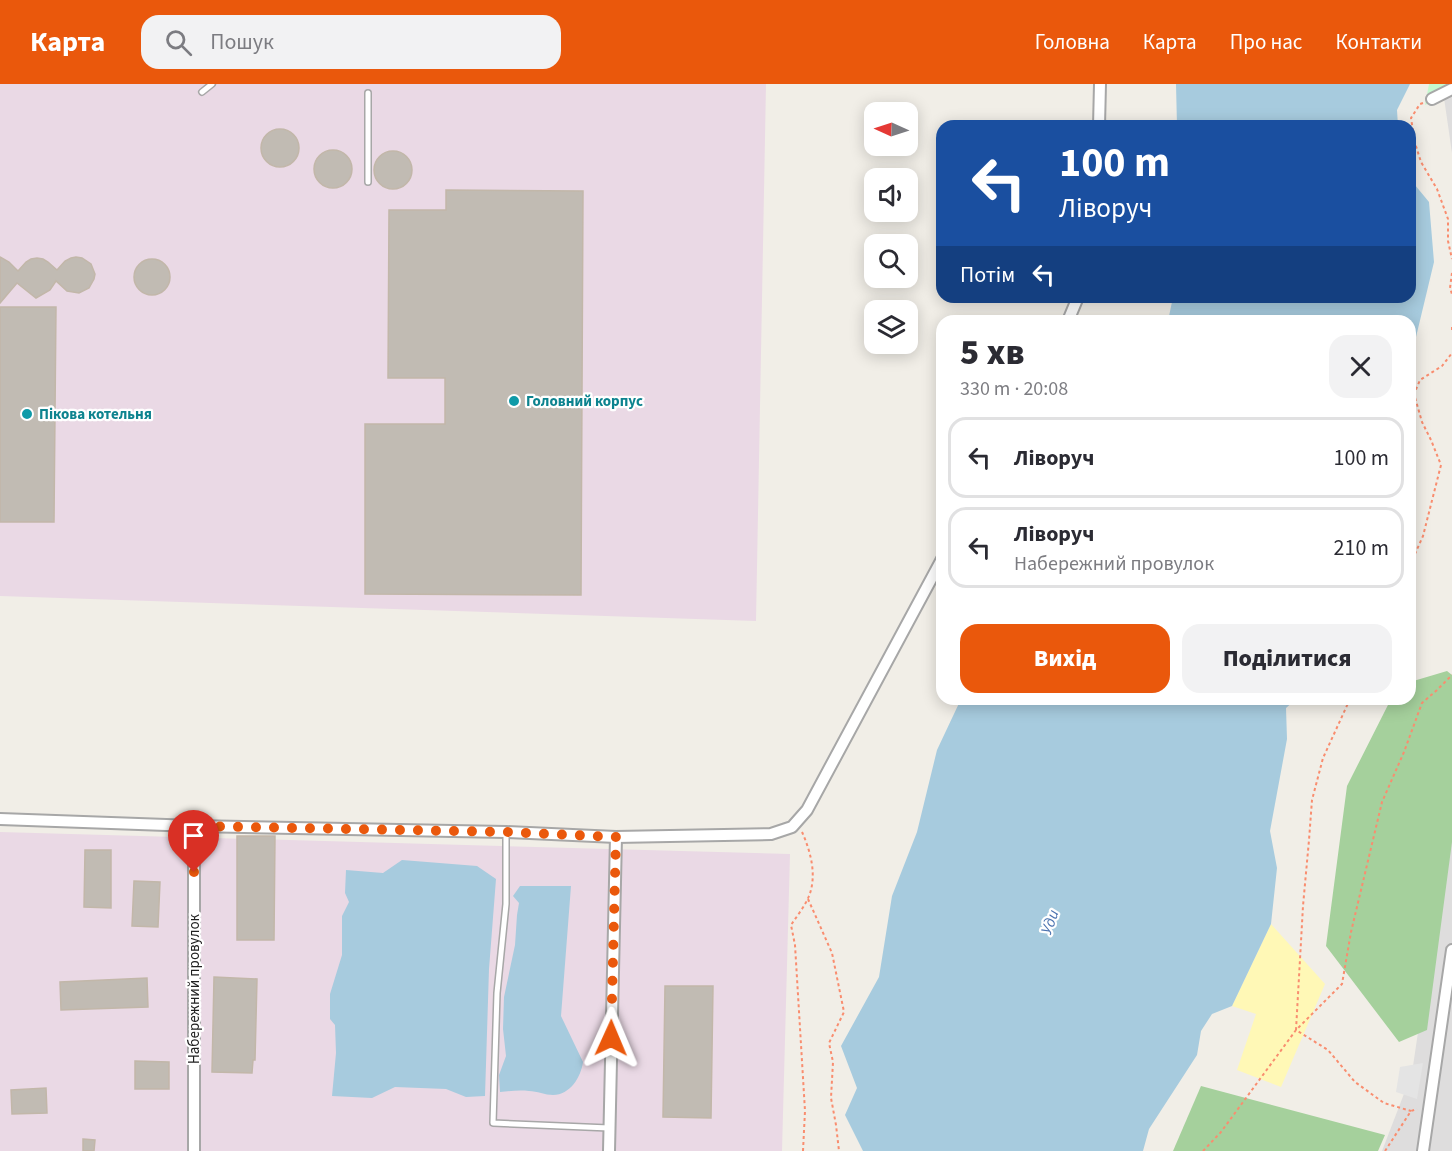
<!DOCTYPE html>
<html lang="uk">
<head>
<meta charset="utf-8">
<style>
	body { margin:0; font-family:"Source Sans 3",sans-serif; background:#f2f2f3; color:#2b2b33; height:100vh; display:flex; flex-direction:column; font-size:22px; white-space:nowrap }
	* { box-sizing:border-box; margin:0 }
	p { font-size:20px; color:#7c7c81 }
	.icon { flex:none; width:33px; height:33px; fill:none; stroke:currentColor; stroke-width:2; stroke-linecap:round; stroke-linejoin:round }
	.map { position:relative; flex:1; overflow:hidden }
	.sheet { position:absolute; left:936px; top:231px; width:480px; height:390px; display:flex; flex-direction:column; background:#fff; border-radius:18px; box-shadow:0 3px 15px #0003 }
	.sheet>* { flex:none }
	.hud { position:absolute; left:936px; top:36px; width:480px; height:183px; border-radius:18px; box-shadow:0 3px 15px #0003; background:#1a4fa0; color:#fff; overflow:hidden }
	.needle { width:39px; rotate:273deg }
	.buttons { position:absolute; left:864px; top:18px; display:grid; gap:12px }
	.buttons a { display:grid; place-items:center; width:54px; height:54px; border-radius:12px; background:#fff; box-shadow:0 3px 15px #0003; font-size:30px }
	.pin { position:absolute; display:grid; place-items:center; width:51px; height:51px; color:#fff; margin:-62px -26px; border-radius:50% 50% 50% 0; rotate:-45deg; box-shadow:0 0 6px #0007 }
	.pin .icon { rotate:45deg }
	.me { position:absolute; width:66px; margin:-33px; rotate:1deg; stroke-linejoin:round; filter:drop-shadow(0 0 4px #0008) }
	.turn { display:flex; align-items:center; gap:21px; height:126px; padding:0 24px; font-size:27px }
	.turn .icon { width:78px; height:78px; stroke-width:2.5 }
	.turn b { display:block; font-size:42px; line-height:51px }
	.then { display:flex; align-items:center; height:57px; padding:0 24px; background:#0003; gap:12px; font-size:22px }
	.round { display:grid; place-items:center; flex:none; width:63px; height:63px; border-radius:18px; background:#f2f2f3 }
	.head { display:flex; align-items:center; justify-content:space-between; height:102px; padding:0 24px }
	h1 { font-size:36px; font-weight:800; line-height:45px }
	.action { display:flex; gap:12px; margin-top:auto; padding:12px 24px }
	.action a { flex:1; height:69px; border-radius:18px; background:#ea580c; color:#fff; font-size:24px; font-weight:800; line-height:69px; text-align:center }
	.action a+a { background:#f2f2f3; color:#2b2b33 }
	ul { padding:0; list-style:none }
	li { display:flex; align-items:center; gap:18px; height:81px; margin:0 12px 9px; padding:0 12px; border:3px solid #e1e1e2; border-radius:18px }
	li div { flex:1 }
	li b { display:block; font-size:22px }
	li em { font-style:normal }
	header { display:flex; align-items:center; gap:36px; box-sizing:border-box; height:84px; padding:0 30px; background:#ea580c; color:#fff }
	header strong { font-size:28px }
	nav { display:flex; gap:33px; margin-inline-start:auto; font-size:21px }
	.search { width:420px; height:54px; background:#f2f2f3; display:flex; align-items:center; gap:15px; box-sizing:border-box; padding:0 21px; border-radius:18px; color:#7c7c81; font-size:22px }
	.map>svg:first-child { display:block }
	.residential { fill:#dedddd }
	.industrial { fill:#ead9e5 }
	.forest { fill:#a5d09c }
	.sand { fill:#fff8b6 }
	.park { fill:#c5f9cf }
	.parking { fill:#e4e4e4 }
	.water { fill:#a7cbde }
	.building { fill:#c1bbb3; stroke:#c2b7a9; stroke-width:1.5 }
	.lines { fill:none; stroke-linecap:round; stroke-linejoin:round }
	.service-casing { stroke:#a7a7a7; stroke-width:8 }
	.minor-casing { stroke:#a7a7a7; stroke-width:14 }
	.path { stroke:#f98d6f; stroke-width:2; stroke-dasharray:3 3; stroke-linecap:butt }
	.service { stroke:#fff; stroke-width:5 }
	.minor { stroke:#fff; stroke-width:10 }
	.route { stroke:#ea580c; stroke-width:10; stroke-dasharray:0 18 }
	.culture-dot { fill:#0f9aa8; stroke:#fff; stroke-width:2 }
	.labels { text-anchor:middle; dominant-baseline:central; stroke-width:4.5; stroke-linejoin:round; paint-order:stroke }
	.culture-label { font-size:15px; font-weight:bold; fill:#0d838f; stroke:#fff; text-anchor:start }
	.street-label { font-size:15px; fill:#202020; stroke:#fff }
	.water-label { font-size:16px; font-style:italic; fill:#4c73b0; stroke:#fff }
</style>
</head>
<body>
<header>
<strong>Карта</strong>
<div class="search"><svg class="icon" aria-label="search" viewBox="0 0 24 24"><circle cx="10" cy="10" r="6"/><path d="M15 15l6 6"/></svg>Пошук</div>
<nav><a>Головна</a><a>Карта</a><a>Про нас</a><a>Контакти</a></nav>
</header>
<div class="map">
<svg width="1452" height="1067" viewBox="0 0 1452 1067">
	<rect width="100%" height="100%" fill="#f1eee7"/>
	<g class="residential">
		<polygon points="1442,0 1452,0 1452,69"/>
		<polygon points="1452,718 1452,1067 1382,1067 1412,989"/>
	</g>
	<g class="industrial">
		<polygon points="0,0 766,0 756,537 0,512"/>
		<polygon points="0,748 790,770 782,1067 0,1067"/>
	</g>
	<g class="forest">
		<polygon points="1447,587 1452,591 1452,758 1427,946 1399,958 1326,862 1347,702 1391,615 1410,615 1410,598"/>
		<polygon points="1201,1002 1385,1051 1378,1067 1173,1067"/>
	</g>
	<polygon class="sand" points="1271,840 1325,900 1281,1003 1237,986 1256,930 1232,922"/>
	<polygon class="park" points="1429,0 1452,0 1452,9 1425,21"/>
	<polygon class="parking" points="1423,979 1417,1015 1396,1008 1400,983"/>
	<g class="water">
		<polygon points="1176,0 1410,0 1397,26 1398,42 1177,42"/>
		<polygon points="1410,95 1429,118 1434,178 1410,278 1410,237 1168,237 1173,213 1410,213"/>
		<polygon points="961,615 1296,615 1286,624 1287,655 1270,747 1277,784 1271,840 1232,922 1212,930 1201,947 1197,971 1149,1045 1143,1067 863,1067 845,1031 857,1004 841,962 879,893 892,812 917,748 937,666"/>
		<polygon points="402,776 477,782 496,795 489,885 485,1012 466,1013 446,1005 395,1003 372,1014 332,1012 336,969 335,941 330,935 330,910 342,871 342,832 349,818 345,809 346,786 383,789"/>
		<path d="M520,802H571L561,932L583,978C581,993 570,1011 553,1011C545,1011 537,1007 529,1007C519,1006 510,1007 500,1008L499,991L506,972L503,945L504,913L515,861L517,831L519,819L513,812Z"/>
	</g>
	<g class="building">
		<circle cx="280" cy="64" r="19"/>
		<circle cx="333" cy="85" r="19"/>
		<circle cx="393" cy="86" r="19"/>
		<polygon points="446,106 583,107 581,511 365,510 365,340 445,340 445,294 388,294 389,126 446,126"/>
		<polygon points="0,173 9,178 18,187 26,178 31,175 37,174 43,175 48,178 57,186 65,177 71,174 76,173 82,174 91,180 95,190 94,195 89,204 79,209 67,207 56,197 50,206 36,214 17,199 0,219"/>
		<circle cx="152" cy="193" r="18"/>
		<polygon points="0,223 56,223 54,438 0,438"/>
		<polygon points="237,752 275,752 274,856 237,856"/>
		<polygon points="85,766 111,766 111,824 84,823"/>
		<polygon points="134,797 160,798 158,843 132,842"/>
		<polygon points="214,893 257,895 255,976 253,976 252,989 212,988"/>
		<polygon points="147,894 148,923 61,926 60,898"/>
		<polygon points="665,902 713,902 711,1034 663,1033"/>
		<polygon points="135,977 169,978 169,1005 135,1005"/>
		<polygon points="46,1004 47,1029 12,1030 11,1006"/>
		<polygon points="83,1055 95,1056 94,1067 83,1067"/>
	</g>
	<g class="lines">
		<g class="service-casing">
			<g id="service">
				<polyline points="202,8 212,0"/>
				<polyline points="368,9 368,98"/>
				<polyline points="506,748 506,820 497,909 493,1039 609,1044"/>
			</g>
		</g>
		<g class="minor-casing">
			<g id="minor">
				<polyline points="1432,15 1452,5"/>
				<polyline points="1099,42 1100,0"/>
				<polyline points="1068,237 1078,213"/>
				<polyline points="0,735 194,742 506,748 616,753 771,750 792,743 807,726 942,475"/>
				<polyline points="194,1067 194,742"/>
				<polyline points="609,1067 616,753"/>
				<polyline points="1423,1067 1452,866"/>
			</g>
		</g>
		<g class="path">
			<polyline points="1423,19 1420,20 1411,34 1415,59 1421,78 1437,105 1448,135 1448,157 1452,175"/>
			<polyline points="1452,189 1450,204 1452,210"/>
			<polyline points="1452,243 1452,247"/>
			<polyline points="1410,481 1423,452 1441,381 1431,356 1422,338 1414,310 1420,296 1442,282 1452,269"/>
			<polyline points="1350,615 1323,674 1312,716 1309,756 1303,822 1296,946 1328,966 1355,998 1384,1019 1411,1027"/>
			<path d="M802,748C811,768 817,792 809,812C805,822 797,832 791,841L795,861L805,1027L803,1067"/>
			<polyline points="808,815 832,869 844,928 829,959 833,978 831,1014 836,1041 839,1067"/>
			<polyline points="1203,1067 1221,1048 1296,946 1342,900 1351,848 1382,718 1404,668 1422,619 1437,606 1452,591"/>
			<polyline points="1385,1067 1411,1027 1417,1025"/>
		</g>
		<use href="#service" class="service"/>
		<use href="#minor" class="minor"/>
	</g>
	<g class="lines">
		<polyline class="route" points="194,788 194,742 506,748 616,753 611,954"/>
	</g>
	<g class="culture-dot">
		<circle cx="514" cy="317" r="6"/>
		<circle cx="27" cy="330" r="6"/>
	</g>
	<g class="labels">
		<g class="culture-label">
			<text x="526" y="317">Головний корпус</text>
			<text x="39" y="330">Пікова котельня</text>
		</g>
		<g class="street-label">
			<text transform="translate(194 905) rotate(-90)">Набережний провулок</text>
		</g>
		<g class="water-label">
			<text transform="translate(1050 838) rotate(-70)">Уди</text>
		</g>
	</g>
</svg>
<div class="buttons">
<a><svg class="needle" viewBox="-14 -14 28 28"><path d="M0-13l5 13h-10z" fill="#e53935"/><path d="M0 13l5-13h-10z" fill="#7c7c81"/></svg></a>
<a><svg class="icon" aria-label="sound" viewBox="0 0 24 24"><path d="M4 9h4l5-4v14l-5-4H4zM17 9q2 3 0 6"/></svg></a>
<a><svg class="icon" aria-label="search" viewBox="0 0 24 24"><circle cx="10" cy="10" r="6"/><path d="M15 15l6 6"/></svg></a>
<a><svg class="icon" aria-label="layers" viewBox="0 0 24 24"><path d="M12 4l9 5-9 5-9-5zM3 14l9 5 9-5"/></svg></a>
</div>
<div class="pin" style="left:194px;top:788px;background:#d93025"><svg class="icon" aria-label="arrive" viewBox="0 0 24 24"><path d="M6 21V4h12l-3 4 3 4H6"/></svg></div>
<svg class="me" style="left:611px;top:954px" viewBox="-20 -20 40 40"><path d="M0-17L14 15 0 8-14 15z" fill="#ea580c" stroke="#fff" stroke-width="4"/></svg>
<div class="hud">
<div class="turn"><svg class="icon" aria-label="left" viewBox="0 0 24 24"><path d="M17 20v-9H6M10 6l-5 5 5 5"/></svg><div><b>100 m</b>Ліворуч</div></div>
<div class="then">Потім<svg class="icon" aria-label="left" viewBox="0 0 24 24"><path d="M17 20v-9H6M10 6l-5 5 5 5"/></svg></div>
</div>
<section class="sheet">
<div class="head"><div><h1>5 хв</h1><p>330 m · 20:08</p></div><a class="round"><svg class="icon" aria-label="close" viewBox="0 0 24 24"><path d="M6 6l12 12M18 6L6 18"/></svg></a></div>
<ul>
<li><svg class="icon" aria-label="left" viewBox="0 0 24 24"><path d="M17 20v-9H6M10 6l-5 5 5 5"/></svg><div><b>Ліворуч</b></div><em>100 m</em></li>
<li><svg class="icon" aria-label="left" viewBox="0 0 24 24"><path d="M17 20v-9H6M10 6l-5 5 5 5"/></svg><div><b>Ліворуч</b><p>Набережний провулок</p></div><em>210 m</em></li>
</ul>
<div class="action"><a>Вихід</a><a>Поділитися</a></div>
</section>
</div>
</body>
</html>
